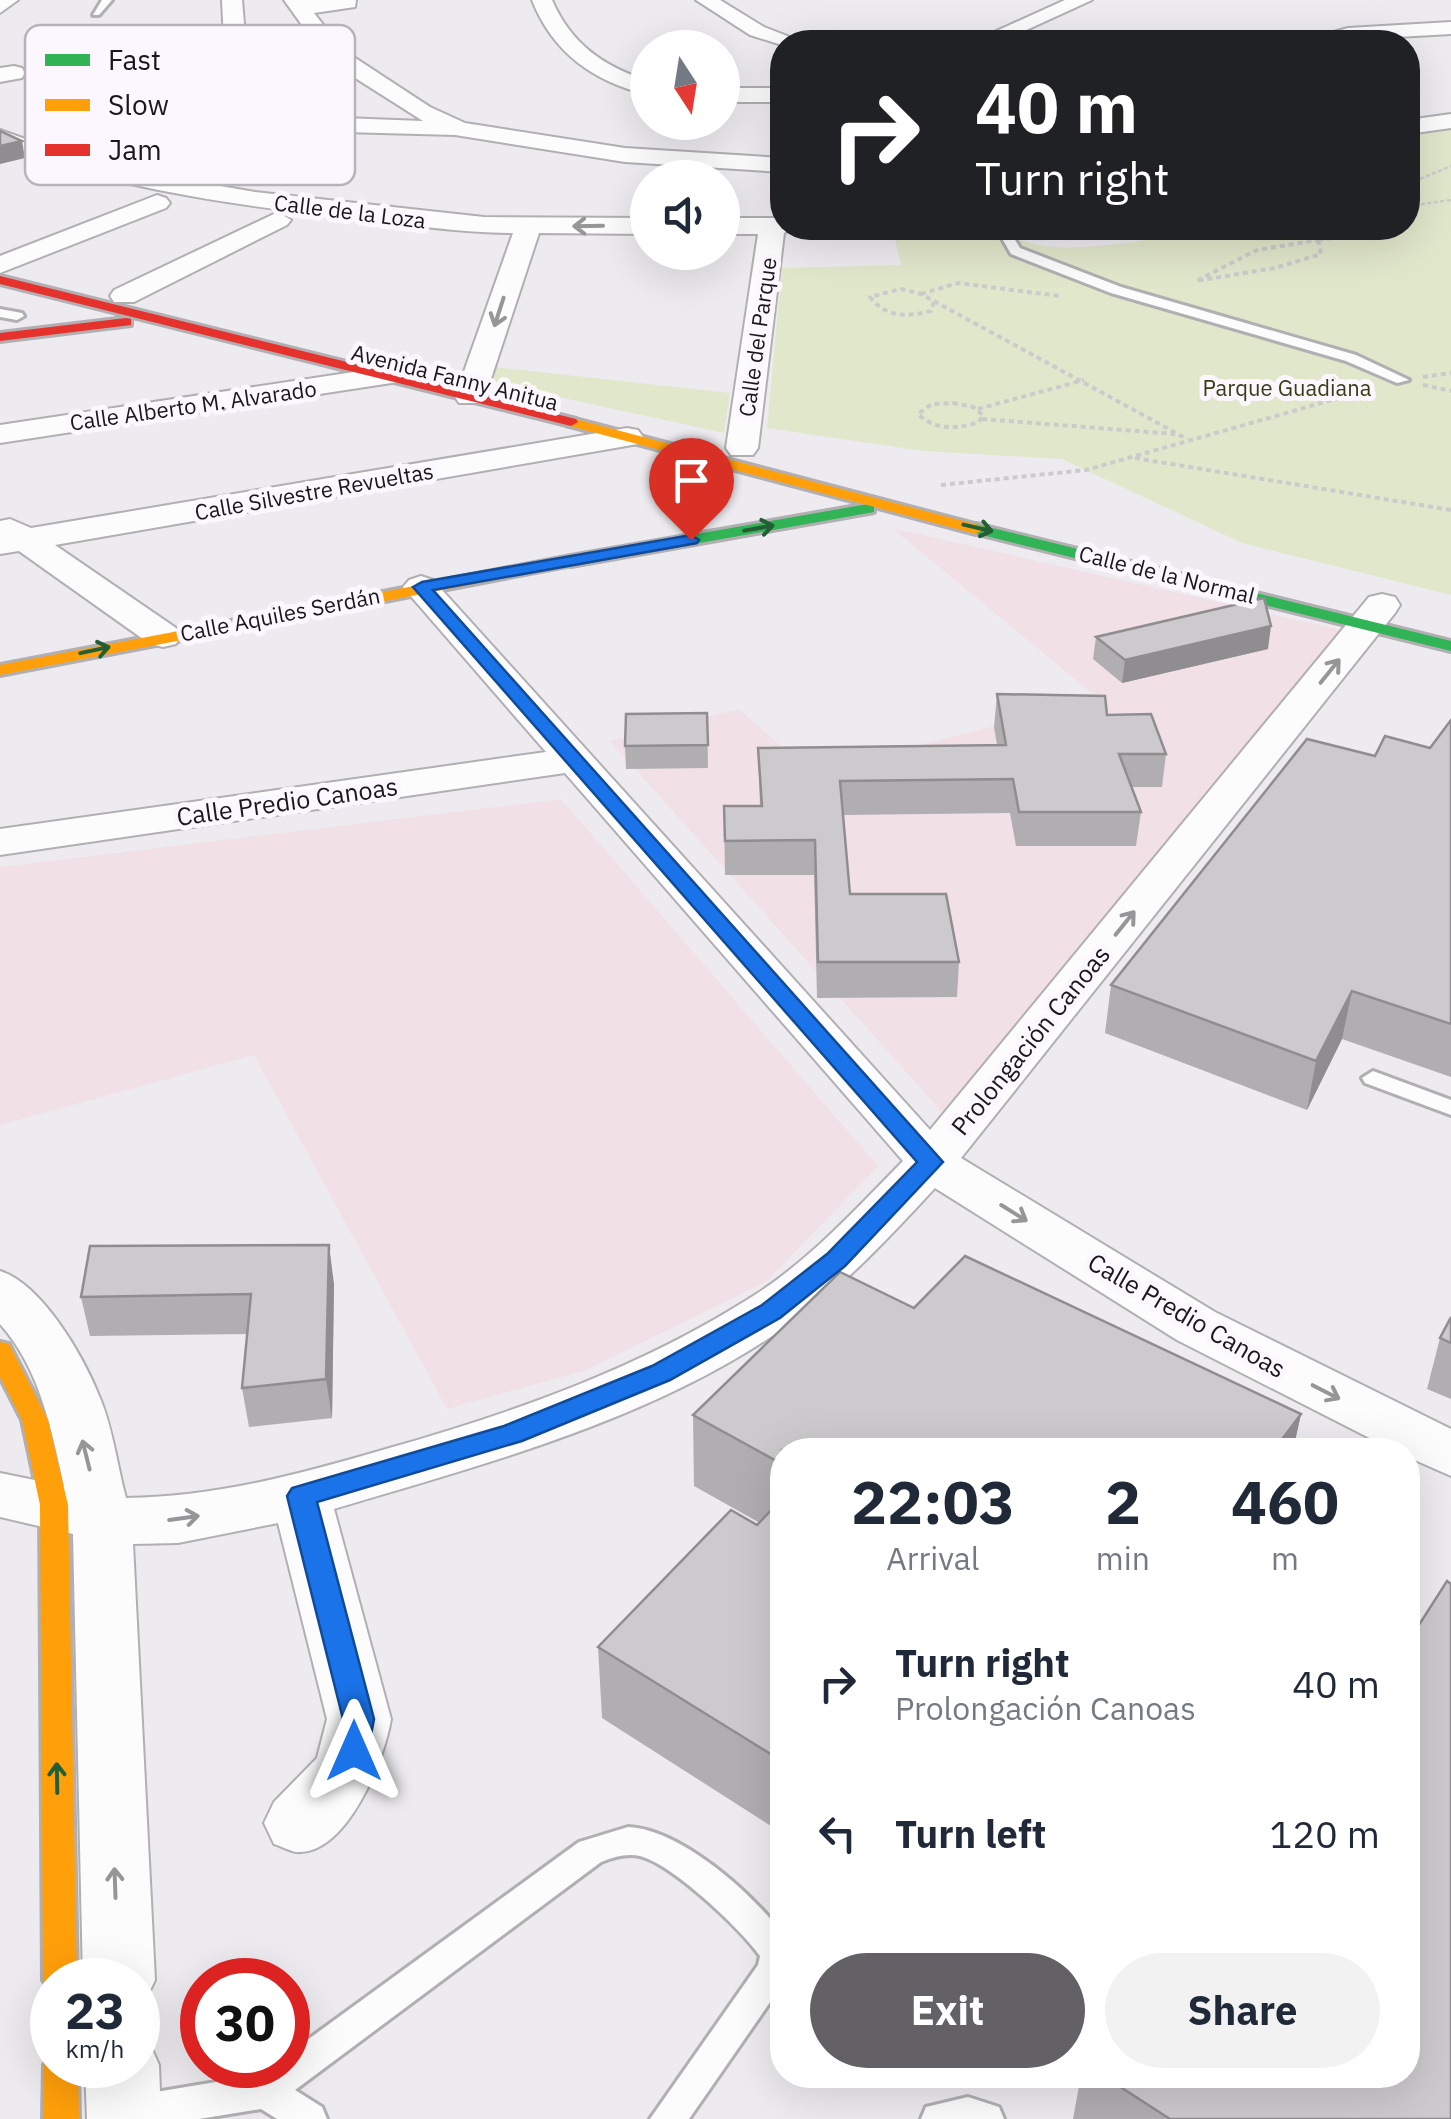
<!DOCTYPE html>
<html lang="en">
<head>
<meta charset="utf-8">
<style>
	body { margin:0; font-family:"IBM Plex Sans",sans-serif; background:#f2f2f3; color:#1f2937; height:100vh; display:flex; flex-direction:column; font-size:38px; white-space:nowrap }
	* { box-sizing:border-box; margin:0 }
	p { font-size:32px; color:#747a83 }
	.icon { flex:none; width:55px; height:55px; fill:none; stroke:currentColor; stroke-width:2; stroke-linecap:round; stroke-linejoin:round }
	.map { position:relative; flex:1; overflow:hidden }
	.side { position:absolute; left:770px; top:1438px; width:650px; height:650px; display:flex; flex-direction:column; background:#fff; border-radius:40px; box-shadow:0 10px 40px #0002 }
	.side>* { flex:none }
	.hud { position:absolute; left:770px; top:30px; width:650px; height:210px; border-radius:40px; box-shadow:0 10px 40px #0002; background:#202124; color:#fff; overflow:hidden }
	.needle { width:65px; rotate:168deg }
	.buttons { position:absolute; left:630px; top:30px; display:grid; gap:20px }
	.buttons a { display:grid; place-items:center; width:110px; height:110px; border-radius:50%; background:#fff; box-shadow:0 10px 40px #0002; font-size:50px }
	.speed { position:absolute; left:30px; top:1958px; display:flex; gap:20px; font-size:50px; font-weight:700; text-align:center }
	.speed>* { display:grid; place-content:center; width:130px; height:130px; border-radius:50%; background:#fff; box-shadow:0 10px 40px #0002; line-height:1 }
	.speed small { font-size:25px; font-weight:400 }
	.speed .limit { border:15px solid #d22; background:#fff; color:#111 }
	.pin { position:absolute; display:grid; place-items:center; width:85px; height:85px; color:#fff; margin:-102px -42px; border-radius:50% 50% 50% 0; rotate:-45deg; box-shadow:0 0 10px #0007 }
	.pin .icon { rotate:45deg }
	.me { position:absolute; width:110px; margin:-55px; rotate:0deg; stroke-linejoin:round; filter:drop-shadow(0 0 8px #0008) }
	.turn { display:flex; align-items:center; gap:35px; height:210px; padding:0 40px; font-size:45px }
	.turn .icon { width:130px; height:130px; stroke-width:2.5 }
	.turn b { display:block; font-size:70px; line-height:85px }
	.eta { display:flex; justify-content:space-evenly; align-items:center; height:170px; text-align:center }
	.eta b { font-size:60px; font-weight:800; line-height:70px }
	.primary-button { display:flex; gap:20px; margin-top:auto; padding:20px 40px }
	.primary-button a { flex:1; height:115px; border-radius:60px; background:#636165; color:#fff; font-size:40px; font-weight:800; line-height:115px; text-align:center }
	.primary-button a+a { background:#f2f2f3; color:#1f2937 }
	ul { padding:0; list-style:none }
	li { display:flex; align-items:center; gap:30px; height:150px; padding:0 40px }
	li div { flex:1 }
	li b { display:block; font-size:38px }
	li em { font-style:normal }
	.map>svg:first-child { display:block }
	.education { fill:#f1e1e6 }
	.green { fill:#e1e7cb }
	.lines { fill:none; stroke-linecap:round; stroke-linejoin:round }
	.lane-casing { stroke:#b1afb2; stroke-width:6 }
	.street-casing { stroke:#b1afb2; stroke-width:4 }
	.fast-casing { stroke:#b1afb2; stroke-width:6 }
	.slow-casing { stroke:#b1afb2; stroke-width:6 }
	.jam-casing { stroke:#b1afb2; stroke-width:6 }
	.path-far1 { stroke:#cccbcc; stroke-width:2.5; stroke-dasharray:4 2.5; stroke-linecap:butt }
	.path { stroke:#cccbcc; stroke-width:4; stroke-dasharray:5 4; stroke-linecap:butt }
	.lane { fill:#fcfcfd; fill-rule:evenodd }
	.street { fill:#fcfcfd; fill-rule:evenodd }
	.fast { fill:#30b455; fill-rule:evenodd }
	.slow { fill:#ff9f0a; fill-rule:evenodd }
	.jam { fill:#e5322d; fill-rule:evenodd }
	.wall { fill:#b0aeb0 }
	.shaded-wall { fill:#908d90 }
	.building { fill:#cdcacd; stroke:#908d90; stroke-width:2.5 }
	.oneway { stroke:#969597 }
	.oneway2 { stroke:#235e35 }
	.route { fill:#1a73e8; stroke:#114b97; stroke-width:2.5 }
	.labels { text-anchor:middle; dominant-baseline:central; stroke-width:10; stroke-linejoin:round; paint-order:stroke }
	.far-street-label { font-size:22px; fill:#19171a; stroke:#fcf6fe }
	.far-park-label { font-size:22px; fill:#373d14; stroke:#fcf6fe }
	.street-label { font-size:25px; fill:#19171a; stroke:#fcf6fe }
	.key { fill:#fcf6fe; stroke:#b8b3ba; stroke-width:2.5 }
	.key-label { font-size:28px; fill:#19171a }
</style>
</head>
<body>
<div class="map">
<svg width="1451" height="2119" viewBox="0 0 1451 2119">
	<rect width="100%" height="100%" fill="#edebef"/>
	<g class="education">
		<polygon points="892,528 1341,630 942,1112 610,741 739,709 810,772 1100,700"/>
		<polygon points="561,799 878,1166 766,1282 586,1370 447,1409 254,1055 0,1125 0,867"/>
	</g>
	<g class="green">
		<path d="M1451,127V595L1242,543L1062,459L923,451L767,428L782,268L901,265L895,240C929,238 963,235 997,235C1014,236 1026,243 1043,246C1077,251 1158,242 1189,228H1408V133Z"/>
		<polygon points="494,367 730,393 724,433 489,382"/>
	</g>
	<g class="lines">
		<g class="lane-casing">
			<g id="lane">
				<polygon points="102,0 112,0 99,15 93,15"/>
				<polygon points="996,228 1008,228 1020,248 1121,287 1356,355 1409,380 1397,383 1346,361 1111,293 1011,254"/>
				<polygon points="1047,228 1158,228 1152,232 1073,237"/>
				<polygon points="0,309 22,313 24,316 17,320 0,317"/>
				<polygon points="1373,1071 1451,1100 1451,1115 1365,1083 1362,1078"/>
				<path d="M628,1827C680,1829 752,1893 782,1933V1985L689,2119H650L758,1965L760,1956C740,1928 672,1864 640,1856C627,1853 613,1857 601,1862L295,2090L322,2107L327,2119H277L261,2109L199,2119H117L114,2113L119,2101L132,2096L258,2075L272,2065H288V2054L579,1842Z"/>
				<polygon points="968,2097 999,2107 1004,2119 921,2119 926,2107"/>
			</g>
		</g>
		<g class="street-casing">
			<g id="street">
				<polygon points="0,0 18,0 0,13"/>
				<polygon points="222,0 242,0 247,59 244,64 228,64 225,53 119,66 108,60 119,54 224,41"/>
				<polygon points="284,0 356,0 355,7 314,13 343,50 430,107 465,123 625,148 782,158 782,172 625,162 455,135 343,132 288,119 285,114 288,109 296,107 343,118 423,121 327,60"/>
				<path d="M532,0H552C571,44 603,66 648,81V95C593,81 553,53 532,0Z"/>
				<polygon points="696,0 720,0 764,27 795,39 782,45 750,35"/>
				<polygon points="1065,0 1092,0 1000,42 972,42"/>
				<polygon points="1451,22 1451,34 1308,42 1312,38 1348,28"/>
				<polygon points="14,66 22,68 25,73 22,78 0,82 0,68"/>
				<rect x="722" y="88" width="60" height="14"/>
				<polygon points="1451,114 1451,128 1408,134 1408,120"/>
				<path d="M0,130L59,151L145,173L255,192L484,217L648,218V234L539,233L485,397L481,403H459L455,397L513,233C462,233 411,225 360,219C238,206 115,189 0,145Z"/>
				<polygon points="157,195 166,198 170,203 166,208 0,273 0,256"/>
				<polygon points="278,212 291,220 287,225 134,302 114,302 110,296 114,290"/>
				<polygon points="722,218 782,218 782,228 794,228 784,233 758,448 753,455 731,455 726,448 758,234 722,234"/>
				<polygon points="387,367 398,370 402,376 398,382 0,443 0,425"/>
				<polygon points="627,428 638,430 643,437 638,444 55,545 176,628 181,636 176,644 163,647 150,644 19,551 0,554 0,521 10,519 31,528"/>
				<path d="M421,576L433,580L930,1130L1369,597L1382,594L1395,597L1400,605L1395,613L961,1158L1215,1312L1451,1429V1476L1408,1457V1450H1393L1177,1340L935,1188C890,1236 846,1285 791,1323C657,1419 490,1462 334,1509L391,1719C385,1758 347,1856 296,1852C290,1851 281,1846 274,1844L264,1823L274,1802L317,1758L327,1719L278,1523L178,1543L133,1544L155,1980L144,2003L138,2006V1980H83L73,1534L0,1517V1473L64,1486C51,1428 40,1369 0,1324V1271C42,1284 84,1357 100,1398C113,1429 117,1465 126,1498C215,1497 301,1474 386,1449C513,1413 638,1369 750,1298C808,1262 855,1210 903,1161L565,773L0,855V829L546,752L409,594L403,587L409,580Z"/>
				<polygon points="138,2036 148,2040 159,2065 161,2119 87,2119 85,2065 138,2065"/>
			</g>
		</g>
		<g class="fast-casing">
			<g id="fast">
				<polygon points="868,504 874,506 874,512 571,566 563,561 571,556"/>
				<polygon points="976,524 1451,641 1451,651 970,532 968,529"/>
			</g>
		</g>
		<g class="slow-casing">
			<g id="slow">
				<polygon points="571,418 982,526 984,529 976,534 566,425 564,422"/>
				<polygon points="571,556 577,558 577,564 0,675 0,665"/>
				<polygon points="0,1342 9,1344 48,1420 68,1505 77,1980 52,1980 52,1993 43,1980 40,1505 22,1420 0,1377"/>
				<polygon points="52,2052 52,2065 78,2065 79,2119 43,2119 44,2065"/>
			</g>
		</g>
		<g class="jam-casing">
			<g id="jam">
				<polygon points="0,276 576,419 578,422 571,426 0,284"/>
				<polygon points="126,318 131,319 131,325 0,341 0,333"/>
			</g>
		</g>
		<g class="path-far1">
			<polyline points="1408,184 1451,166"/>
			<polyline points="1408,206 1451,200"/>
			<polyline points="1316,234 1321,228"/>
			<polyline points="1364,234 1385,228"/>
		</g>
		<g class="path">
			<polyline points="1317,232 1318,240"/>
			<polygon points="1318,240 1321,254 1275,268 1196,281 1257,250"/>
			<polyline points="1318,240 1373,232"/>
			<polyline points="921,294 958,283 1060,296"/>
			<path d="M934,302L931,311C907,317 886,318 870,297L901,289L921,294L1187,439"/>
			<polyline points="1423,377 1451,373"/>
			<polyline points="1423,385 1451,391"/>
			<path d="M953,403L973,407L983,415L979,422C957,429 936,431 918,414L932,404Z"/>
			<polyline points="978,409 1084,380"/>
			<polyline points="982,419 1175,434"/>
			<polyline points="1135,458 1451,510"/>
			<polyline points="941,485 1086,470 1367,390"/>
		</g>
		<use href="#lane" class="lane"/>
		<use href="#street" class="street"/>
		<use href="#fast" class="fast"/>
		<use href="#slow" class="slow"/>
		<use href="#jam" class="jam"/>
	</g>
	<g class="wall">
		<polygon points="1096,637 1268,649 1122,683 1093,659"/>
		<polygon points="997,694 1107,715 1166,754 1162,787 1132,787 1141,812 1136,846 1016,846 1010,813 843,815 850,894 959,962 957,997 817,998 814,875 725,875 724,806 760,806 758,748 997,745 994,727"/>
		<polygon points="707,713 708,768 626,769 625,746"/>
		<polygon points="1451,720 1451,1077 1342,1039 1307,1110 1105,1033 1111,985 1375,756 1430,748"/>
		<polygon points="334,1284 332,1418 249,1427 242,1388 247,1334 90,1336 81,1297"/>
		<polygon points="914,1308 1301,1414 1293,1450 782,1450 782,1833 602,1718 598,1647 760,1523 694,1486 693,1415"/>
		<polygon points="1451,1317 1451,1399 1427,1389 1440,1338"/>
		<polygon points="1408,1642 1451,2119 1073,2119 1081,2075 1408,2075"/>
	</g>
	<g class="shaded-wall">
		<polygon points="22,141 25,158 0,164 0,146"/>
		<polygon points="1271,626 1268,649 1122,683 1125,660"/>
		<polygon points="1352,991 1342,1039 1307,1110 1316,1061"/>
		<polygon points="329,1245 334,1284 332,1418 326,1379"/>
		<polygon points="1301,1414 1293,1450 1274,1450"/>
	</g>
	<g class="building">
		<polygon points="0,131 22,141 0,146"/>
		<polygon points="1264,598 1271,626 1125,660 1096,637"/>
		<polygon points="997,694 1105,696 1107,715 1151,714 1166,754 1119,754 1141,812 1019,812 1013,779 840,781 850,894 946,894 959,962 818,962 815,840 725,841 724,806 762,806 758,748 1006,745"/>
		<polygon points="707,713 708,745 625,746 626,714"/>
		<polygon points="1451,720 1451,1024 1352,991 1316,1061 1111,985 1307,739 1375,756 1385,736 1430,748"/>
		<polygon points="329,1245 326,1379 242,1388 251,1294 81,1297 90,1246"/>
		<polygon points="965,1256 1301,1414 1274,1450 782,1450 782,1464 693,1415 840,1272 914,1308"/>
		<polygon points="1451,1317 1451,1343 1440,1338"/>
		<polygon points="782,1499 782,1761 598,1647 731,1510 757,1525"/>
		<polygon points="1447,1581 1451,1584 1451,2119 1170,2119 1102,2075 1408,2075 1408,1798 1411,1791 1408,1789 1408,1642"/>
	</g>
	<defs><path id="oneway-shaft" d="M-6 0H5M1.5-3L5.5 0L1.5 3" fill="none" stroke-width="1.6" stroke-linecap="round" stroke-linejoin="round" transform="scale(2.5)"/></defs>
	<g class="oneway">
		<use href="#oneway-shaft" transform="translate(588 226) rotate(179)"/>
		<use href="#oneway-shaft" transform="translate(499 312) rotate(108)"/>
		<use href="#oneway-shaft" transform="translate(1330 671) rotate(-51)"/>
		<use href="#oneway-shaft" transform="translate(1125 923) rotate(-51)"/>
		<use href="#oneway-shaft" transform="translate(1014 1213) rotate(32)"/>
		<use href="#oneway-shaft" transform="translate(1326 1392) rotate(27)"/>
		<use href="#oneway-shaft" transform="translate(86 1455) rotate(-104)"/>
		<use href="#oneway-shaft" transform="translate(184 1518) rotate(-8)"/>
		<use href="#oneway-shaft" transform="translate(115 1883) rotate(-92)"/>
	</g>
	<g class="oneway2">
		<use href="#oneway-shaft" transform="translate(759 528) rotate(-10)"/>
		<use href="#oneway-shaft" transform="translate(978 528) rotate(13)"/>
		<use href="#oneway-shaft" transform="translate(95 650) rotate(-12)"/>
		<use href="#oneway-shaft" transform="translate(57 1778) rotate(-91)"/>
	</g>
	<polygon class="route" points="691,535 699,540 697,543 433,590 943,1162 845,1266 780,1318 670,1380 522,1441 317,1502 374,1719 366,1761 354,1765 343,1761 339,1751 343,1719 287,1496 292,1488 504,1426 652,1366 762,1305 827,1254 917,1162 413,587 422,582"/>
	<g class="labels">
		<g class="far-street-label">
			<text transform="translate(350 211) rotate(7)">Calle de la Loza</text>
			<text transform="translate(757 337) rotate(-82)">Calle del Parque</text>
			<text transform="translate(455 377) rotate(14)">Avenida Fanny Anitua</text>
			<text transform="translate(193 405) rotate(-8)">Calle Alberto M. Alvarado</text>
			<text transform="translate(314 491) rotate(-10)">Calle Silvestre Revueltas</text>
			<text transform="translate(1167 574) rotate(14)">Calle de la Normal</text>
			<text transform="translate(280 614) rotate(-11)">Calle Aquiles Serdán</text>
		</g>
		<g class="far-park-label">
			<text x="1287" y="387">Parque Guadiana</text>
		</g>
		<g class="street-label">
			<text transform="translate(287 801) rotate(-8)">Calle Predio Canoas</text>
			<text transform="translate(1030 1040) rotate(-51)">Prolongación Canoas</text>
			<text transform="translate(1187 1315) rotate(30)">Calle Predio Canoas</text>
		</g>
	</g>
	<rect x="25" y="25" width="330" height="160" rx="15" class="key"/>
	<rect x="45" y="54" width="45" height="12" fill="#30b455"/>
	<rect x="45" y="99" width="45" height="12" fill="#ff9f0a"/>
	<rect x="45" y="144" width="45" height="12" fill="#e5322d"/>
	<g class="key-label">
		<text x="108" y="70">Fast</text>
		<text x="108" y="115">Slow</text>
		<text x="108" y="160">Jam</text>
	</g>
</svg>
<div class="buttons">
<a><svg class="needle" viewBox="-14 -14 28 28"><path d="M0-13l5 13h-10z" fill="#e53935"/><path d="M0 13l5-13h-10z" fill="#747a83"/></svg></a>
<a><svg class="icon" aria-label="sound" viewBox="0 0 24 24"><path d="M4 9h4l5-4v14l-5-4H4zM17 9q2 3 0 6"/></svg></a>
</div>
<div class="speed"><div>23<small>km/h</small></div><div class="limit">30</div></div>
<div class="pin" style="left:691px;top:540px;background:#d93025"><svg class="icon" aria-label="arrive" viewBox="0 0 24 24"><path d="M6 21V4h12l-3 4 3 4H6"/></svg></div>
<svg class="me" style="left:354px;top:1751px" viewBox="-20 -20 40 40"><path d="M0-17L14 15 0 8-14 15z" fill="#1a73e8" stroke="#fff" stroke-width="4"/></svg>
<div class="hud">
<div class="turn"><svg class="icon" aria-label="right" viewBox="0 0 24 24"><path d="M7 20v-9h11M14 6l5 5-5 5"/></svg><div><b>40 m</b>Turn right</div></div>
</div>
<section class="side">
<div class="eta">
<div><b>22:03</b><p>Arrival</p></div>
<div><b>2</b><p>min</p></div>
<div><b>460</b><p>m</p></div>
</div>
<ul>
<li><svg class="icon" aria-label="right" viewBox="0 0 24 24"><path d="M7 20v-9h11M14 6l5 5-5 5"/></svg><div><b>Turn right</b><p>Prolongación Canoas</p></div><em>40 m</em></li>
<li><svg class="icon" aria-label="left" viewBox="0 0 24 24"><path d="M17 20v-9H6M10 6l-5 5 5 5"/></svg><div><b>Turn left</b></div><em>120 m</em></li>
</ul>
<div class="primary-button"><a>Exit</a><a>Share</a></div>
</section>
</div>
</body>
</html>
